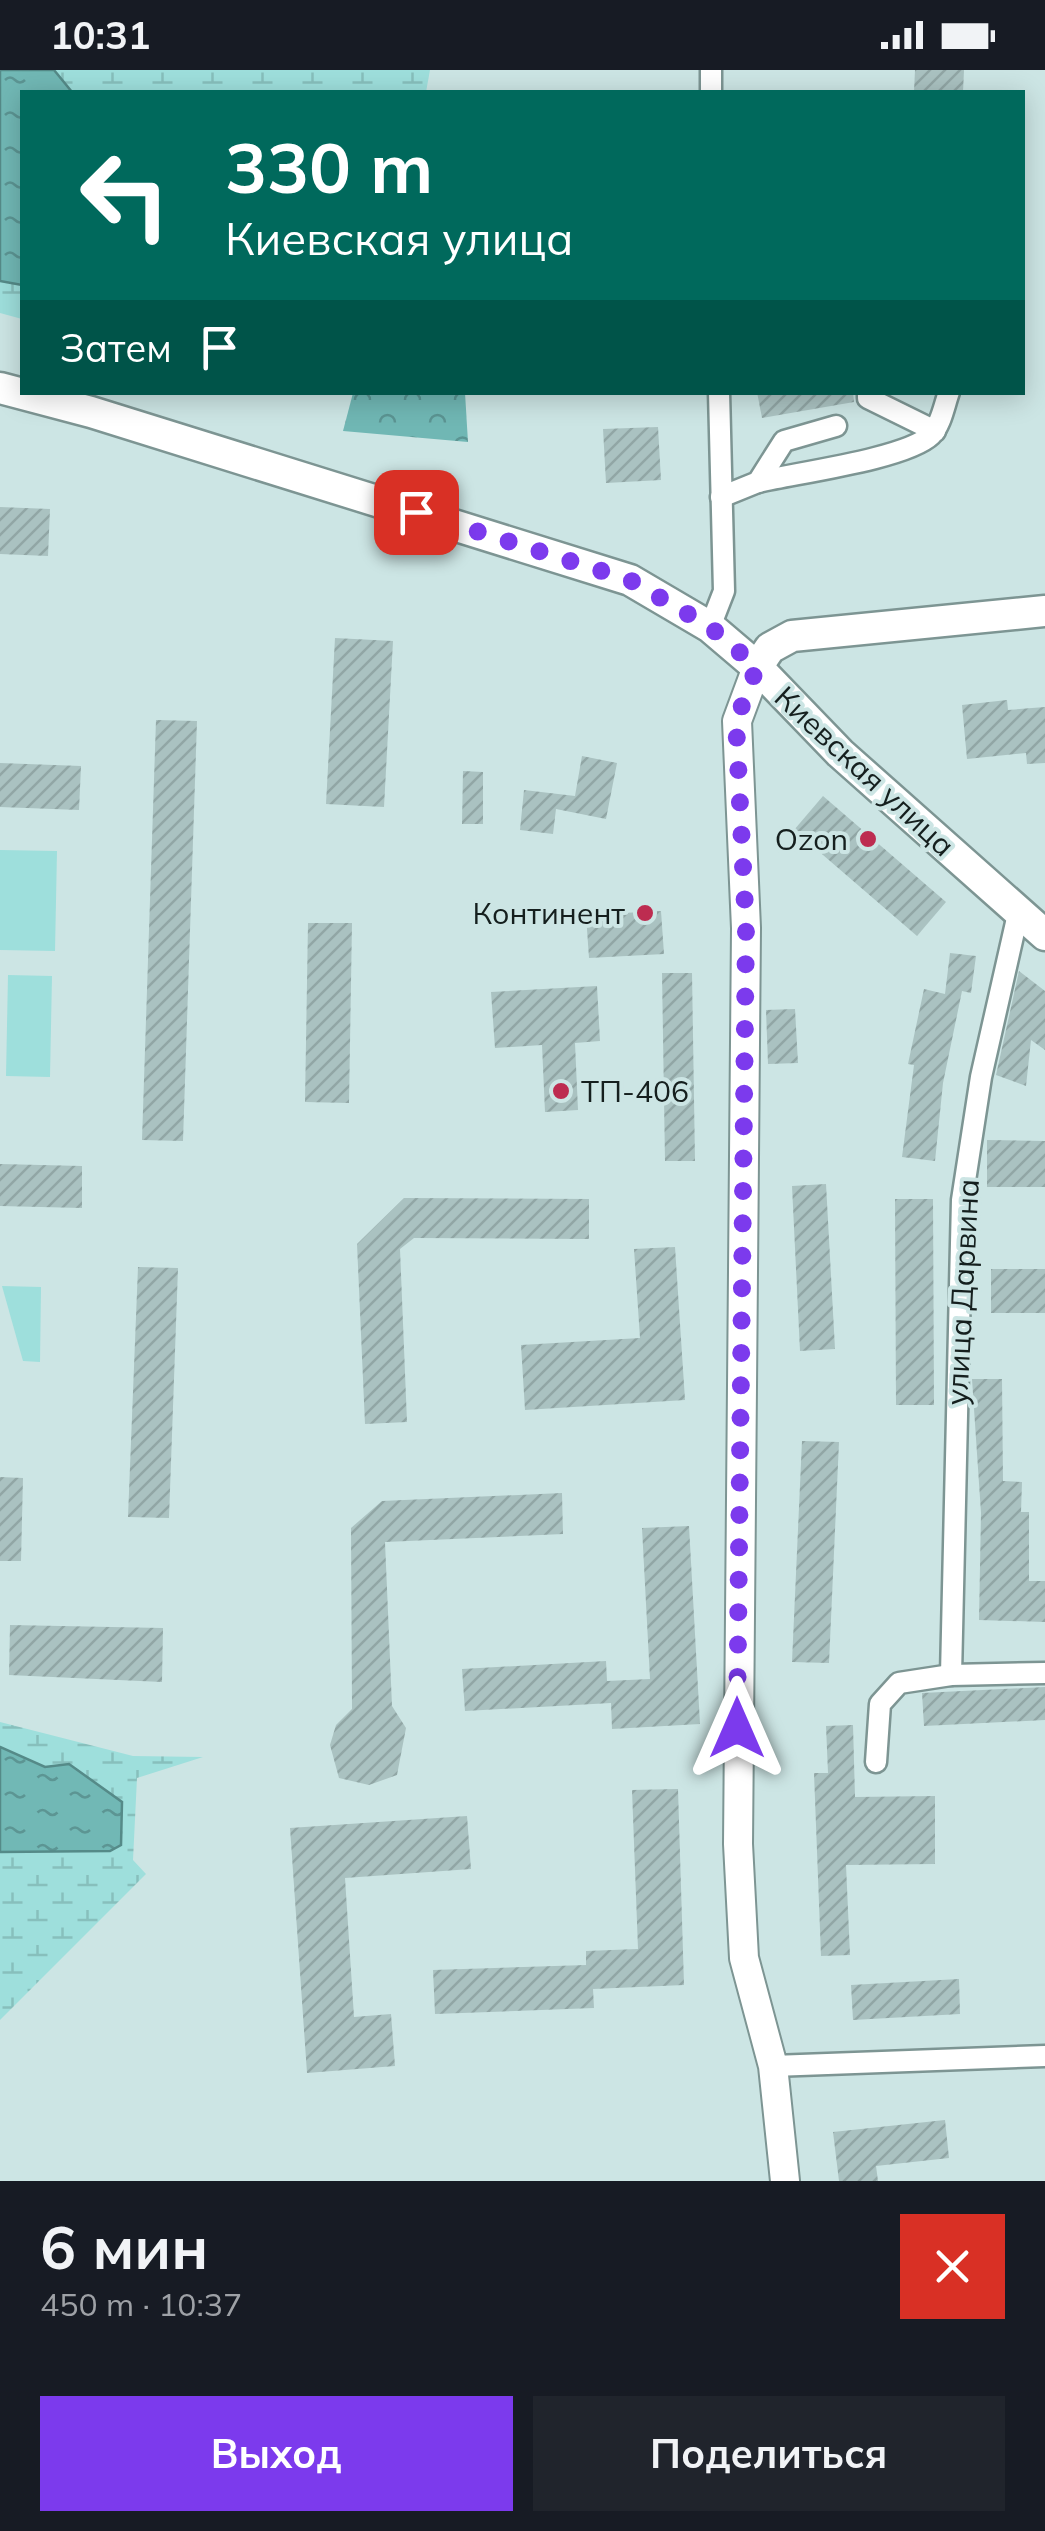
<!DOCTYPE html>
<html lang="ru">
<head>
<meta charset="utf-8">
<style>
	body { margin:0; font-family:Mulish,sans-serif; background:#20242c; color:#f1f3f6; height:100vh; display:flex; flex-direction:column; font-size:38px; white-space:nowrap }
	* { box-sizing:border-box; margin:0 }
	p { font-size:32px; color:#9ea1a6 }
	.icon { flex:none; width:55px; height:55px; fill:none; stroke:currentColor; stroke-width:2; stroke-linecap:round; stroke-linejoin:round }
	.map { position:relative; height:2111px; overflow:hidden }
	.drawer { display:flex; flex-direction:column; background:#171b24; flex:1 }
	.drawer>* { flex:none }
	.top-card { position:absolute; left:20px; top:20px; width:1005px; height:305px; border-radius:0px; box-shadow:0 5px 25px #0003; background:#00695c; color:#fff; overflow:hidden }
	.pin { position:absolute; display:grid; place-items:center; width:85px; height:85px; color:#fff; margin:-42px; border-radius:20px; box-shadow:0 5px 15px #0006 }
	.me { position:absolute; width:110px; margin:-55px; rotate:0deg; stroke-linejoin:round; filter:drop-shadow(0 0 8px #0008) }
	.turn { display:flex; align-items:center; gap:35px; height:210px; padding:0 40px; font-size:45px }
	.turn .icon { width:130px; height:130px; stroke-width:2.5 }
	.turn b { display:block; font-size:70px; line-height:85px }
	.then { display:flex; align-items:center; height:95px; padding:0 40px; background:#0003; gap:20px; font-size:38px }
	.round { display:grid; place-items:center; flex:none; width:105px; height:105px; border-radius:0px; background:#20242c }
	.overview { display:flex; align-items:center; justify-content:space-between; height:170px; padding:0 40px }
	h1 { font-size:60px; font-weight:700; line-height:75px }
	.cta { display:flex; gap:20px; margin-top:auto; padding:20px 40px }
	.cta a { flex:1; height:115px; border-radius:0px; background:#7c3aed; color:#fff; font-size:40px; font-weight:700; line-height:115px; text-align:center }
	.cta a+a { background:#20242c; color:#f1f3f6 }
	.status { display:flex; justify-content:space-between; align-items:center; height:70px; padding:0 50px; background:#171b24; direction:ltr }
	.status svg { height:28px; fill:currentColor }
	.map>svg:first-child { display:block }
	.forest { fill:url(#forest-crowns) }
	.wetland { fill:url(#wetland-marsh) }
	.green { fill:#9edfdc }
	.water { fill:url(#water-ripples); stroke:#558a88; stroke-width:2.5 }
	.building { fill:url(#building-hatch) }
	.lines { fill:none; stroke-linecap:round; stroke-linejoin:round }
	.street-casing { stroke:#7d9593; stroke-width:25 }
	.secondary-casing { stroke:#7d9593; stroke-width:32 }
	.primary-casing { stroke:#7d9593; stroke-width:35 }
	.street { stroke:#fff; stroke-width:20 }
	.secondary { stroke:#fff; stroke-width:28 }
	.primary { stroke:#fff; stroke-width:30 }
	.route { stroke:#7c3aed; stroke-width:18; stroke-dasharray:0 32.4 }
	.poi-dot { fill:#bd2c50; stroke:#cce5e4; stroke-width:4 }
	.labels { text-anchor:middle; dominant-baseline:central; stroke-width:8; stroke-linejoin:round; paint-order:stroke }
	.street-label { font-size:30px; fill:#151f1e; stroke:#cce5e4 }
	.poi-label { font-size:30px; fill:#151f1e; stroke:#cce5e4; text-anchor:end }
</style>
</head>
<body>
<div class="status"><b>10:31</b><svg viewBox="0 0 49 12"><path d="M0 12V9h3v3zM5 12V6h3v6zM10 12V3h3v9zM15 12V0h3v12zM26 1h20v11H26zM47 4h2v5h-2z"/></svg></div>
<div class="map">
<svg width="1045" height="2111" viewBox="0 0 1045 2111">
	<defs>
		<pattern id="forest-crowns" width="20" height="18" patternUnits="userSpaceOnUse" patternTransform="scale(2.5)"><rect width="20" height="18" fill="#70b7b4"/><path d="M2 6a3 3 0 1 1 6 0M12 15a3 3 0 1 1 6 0" fill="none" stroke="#5b9492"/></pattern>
		<pattern id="wetland-marsh" width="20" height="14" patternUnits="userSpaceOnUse" patternTransform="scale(2.5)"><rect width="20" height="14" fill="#9edfdc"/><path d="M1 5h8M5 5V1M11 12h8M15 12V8" fill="none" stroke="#87bfbc"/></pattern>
		<pattern id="water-ripples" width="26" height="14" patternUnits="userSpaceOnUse" patternTransform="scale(2.5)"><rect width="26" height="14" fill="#71b8b5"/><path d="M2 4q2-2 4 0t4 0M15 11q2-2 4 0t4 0" fill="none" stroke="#5c9593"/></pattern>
		<pattern id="building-hatch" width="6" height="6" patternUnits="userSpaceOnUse" patternTransform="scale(2.5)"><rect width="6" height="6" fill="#aac2c1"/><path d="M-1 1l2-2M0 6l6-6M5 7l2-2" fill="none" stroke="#91a6a5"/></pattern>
	</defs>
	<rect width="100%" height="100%" fill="#cce5e4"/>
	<polygon class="forest" points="353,323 465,323 468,372 343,361"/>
	<g class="wetland">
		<polygon points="54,0 430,0 426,22 72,22"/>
		<polygon points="0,211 22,215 22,249 0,243"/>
		<polygon points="0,1652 133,1686 203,1687 137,1708 133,1790 146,1804 0,1950 0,1782 110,1781 121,1775 122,1732 69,1695 45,1697 0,1677"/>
	</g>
	<g class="green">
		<polygon points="0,780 57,781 55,881 0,880"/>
		<polygon points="8,905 52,906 50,1007 6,1006"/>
		<polygon points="2,1216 41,1217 40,1292 23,1291"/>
	</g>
	<g class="water">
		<polygon points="0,0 54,0 72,22 22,22 22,215 0,211"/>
		<polygon points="0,1677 45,1697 69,1694 122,1732 121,1775 110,1781 0,1782"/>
	</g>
	<g class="building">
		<polygon points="915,0 964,0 963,22 914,22"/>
		<polygon points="757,322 853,322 854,332 762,348"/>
		<polygon points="658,357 661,410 606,413 603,359"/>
		<polygon points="0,437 50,439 48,486 0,484"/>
		<polygon points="335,568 393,571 384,737 326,734"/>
		<polygon points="1007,630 1008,640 1045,637 1045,693 1027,694 1026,683 967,689 962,635"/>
		<polygon points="156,650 197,651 183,1071 142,1070"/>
		<polygon points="582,686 617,693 606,749 556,739 553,764 520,760 524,720 575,726"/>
		<polygon points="0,693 81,696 79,740 0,737"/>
		<polygon points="463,701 483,702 483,754 462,754"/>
		<polygon points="823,726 946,832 917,866 794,760"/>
		<polygon points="661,841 664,884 589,888 586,845"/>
		<polygon points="308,853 352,853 349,1033 305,1032"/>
		<polygon points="950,883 976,886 971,923 962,921 943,1013 935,1091 902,1087 914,995 908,994 924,919 945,924"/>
		<polygon points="1019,901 1045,921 1045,980 1031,970 1026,1016 996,1005"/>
		<polygon points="662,903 692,903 695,1091 665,1091"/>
		<polygon points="597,916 600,971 575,973 578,1040 545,1042 542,975 495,978 491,922"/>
		<polygon points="795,939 798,993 768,994 766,940"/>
		<polygon points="987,1070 1045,1071 1045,1117 987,1117"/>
		<polygon points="0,1094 82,1096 82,1138 0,1136"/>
		<polygon points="826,1114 835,1279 800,1281 792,1116"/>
		<polygon points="404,1128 589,1129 589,1169 414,1168 400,1179 407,1352 365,1354 357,1174"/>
		<polygon points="895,1129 933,1129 934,1335 896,1335"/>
		<polygon points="675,1177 685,1330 525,1340 521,1275 640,1268 634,1179"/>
		<polygon points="138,1197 178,1198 169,1448 128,1447"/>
		<rect x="991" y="1199" width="54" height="44"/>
		<polygon points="972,1309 1002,1309 1003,1411 1022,1412 1021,1442 1029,1442 1029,1511 1045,1511 1045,1552 979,1550 981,1443"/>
		<polygon points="802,1371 839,1372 829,1593 792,1592"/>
		<polygon points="0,1407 23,1408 21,1491 0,1491"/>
		<polygon points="562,1423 563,1464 385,1472 392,1636 406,1658 397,1705 369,1715 339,1708 330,1675 336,1655 352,1639 351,1458 382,1431"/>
		<polygon points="689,1456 700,1654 612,1659 611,1633 465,1641 462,1599 606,1591 607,1611 650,1609 642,1458"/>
		<polygon points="10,1555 163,1558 162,1612 9,1605"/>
		<polygon points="1045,1617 1045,1650 924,1656 922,1623"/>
		<polygon points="853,1655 855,1727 935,1726 935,1794 846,1795 850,1885 821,1886 814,1703 828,1703 826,1656"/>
		<polygon points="678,1719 684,1915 593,1919 594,1938 435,1944 433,1900 586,1895 586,1881 638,1879 632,1720"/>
		<polygon points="467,1746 471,1799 345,1808 354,1947 391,1944 395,1996 307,2003 290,1758"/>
		<polygon points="959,1909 960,1944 853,1950 851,1915"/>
		<polygon points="945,2050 949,2088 876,2096 878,2111 839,2111 833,2062"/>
	</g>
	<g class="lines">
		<g class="street-casing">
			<g id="street">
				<polyline points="711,0 711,22"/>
				<polyline points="868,322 868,328 935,361"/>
				<path d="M758,412C795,403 906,389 931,365C941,355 944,336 949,322"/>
				<polyline points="721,427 758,412 784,371 836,356"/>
				<polyline points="710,557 724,521 719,322"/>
				<polyline points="951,1605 962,1130 981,1007 1018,844"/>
				<polyline points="876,1692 880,1634 899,1613 951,1605 1045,1603"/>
				<polyline points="773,1996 1045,1986"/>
			</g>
		</g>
		<g class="secondary-casing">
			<polyline id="secondary" points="757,597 737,651 746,858 738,1774 744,1888 773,1996 785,2111"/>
		</g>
		<g class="primary-casing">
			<g id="primary">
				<polyline points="0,318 91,342 630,510 710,557 757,597 840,683 1045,865"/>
				<polyline points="757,597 770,578 792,566 1045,541"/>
			</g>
		</g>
		<use href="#street" class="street"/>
		<use href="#secondary" class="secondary"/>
		<use href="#primary" class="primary"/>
	</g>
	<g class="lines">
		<polyline class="route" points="416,442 630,510 710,557 757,597 736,651 746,858 737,1658"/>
	</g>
	<g class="poi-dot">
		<circle cx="868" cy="769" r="10"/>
		<circle cx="645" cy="843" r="10"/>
		<circle cx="561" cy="1021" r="10"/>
	</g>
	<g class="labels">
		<g class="street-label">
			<text transform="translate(865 701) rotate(43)">Киевская улица</text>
			<text transform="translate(962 1222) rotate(-87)">улица Дарвина</text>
		</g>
		<g class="poi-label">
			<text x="848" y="769">Ozon</text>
			<text x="625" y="843">Континент</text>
			<text x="581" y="1021" text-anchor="start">ТП-406</text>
		</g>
	</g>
</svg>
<div class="pin" style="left:416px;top:442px;background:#d93025"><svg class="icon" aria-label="arrive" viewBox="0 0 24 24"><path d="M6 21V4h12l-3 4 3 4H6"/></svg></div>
<svg class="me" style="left:737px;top:1658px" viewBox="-20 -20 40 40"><path d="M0-17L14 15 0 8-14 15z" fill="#7c3aed" stroke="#fff" stroke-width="4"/></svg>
<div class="top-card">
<div class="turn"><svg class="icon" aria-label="left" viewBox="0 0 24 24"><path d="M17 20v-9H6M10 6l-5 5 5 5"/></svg><div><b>330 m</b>Киевская улица</div></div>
<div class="then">Затем<svg class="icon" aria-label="arrive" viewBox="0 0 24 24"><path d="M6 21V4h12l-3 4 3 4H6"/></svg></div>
</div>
</div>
<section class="drawer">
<div class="overview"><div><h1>6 мин</h1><p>450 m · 10:37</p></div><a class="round" style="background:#d93025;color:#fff"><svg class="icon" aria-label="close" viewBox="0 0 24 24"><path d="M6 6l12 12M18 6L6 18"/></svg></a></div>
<div class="cta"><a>Выход</a><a>Поделиться</a></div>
</section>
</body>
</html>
